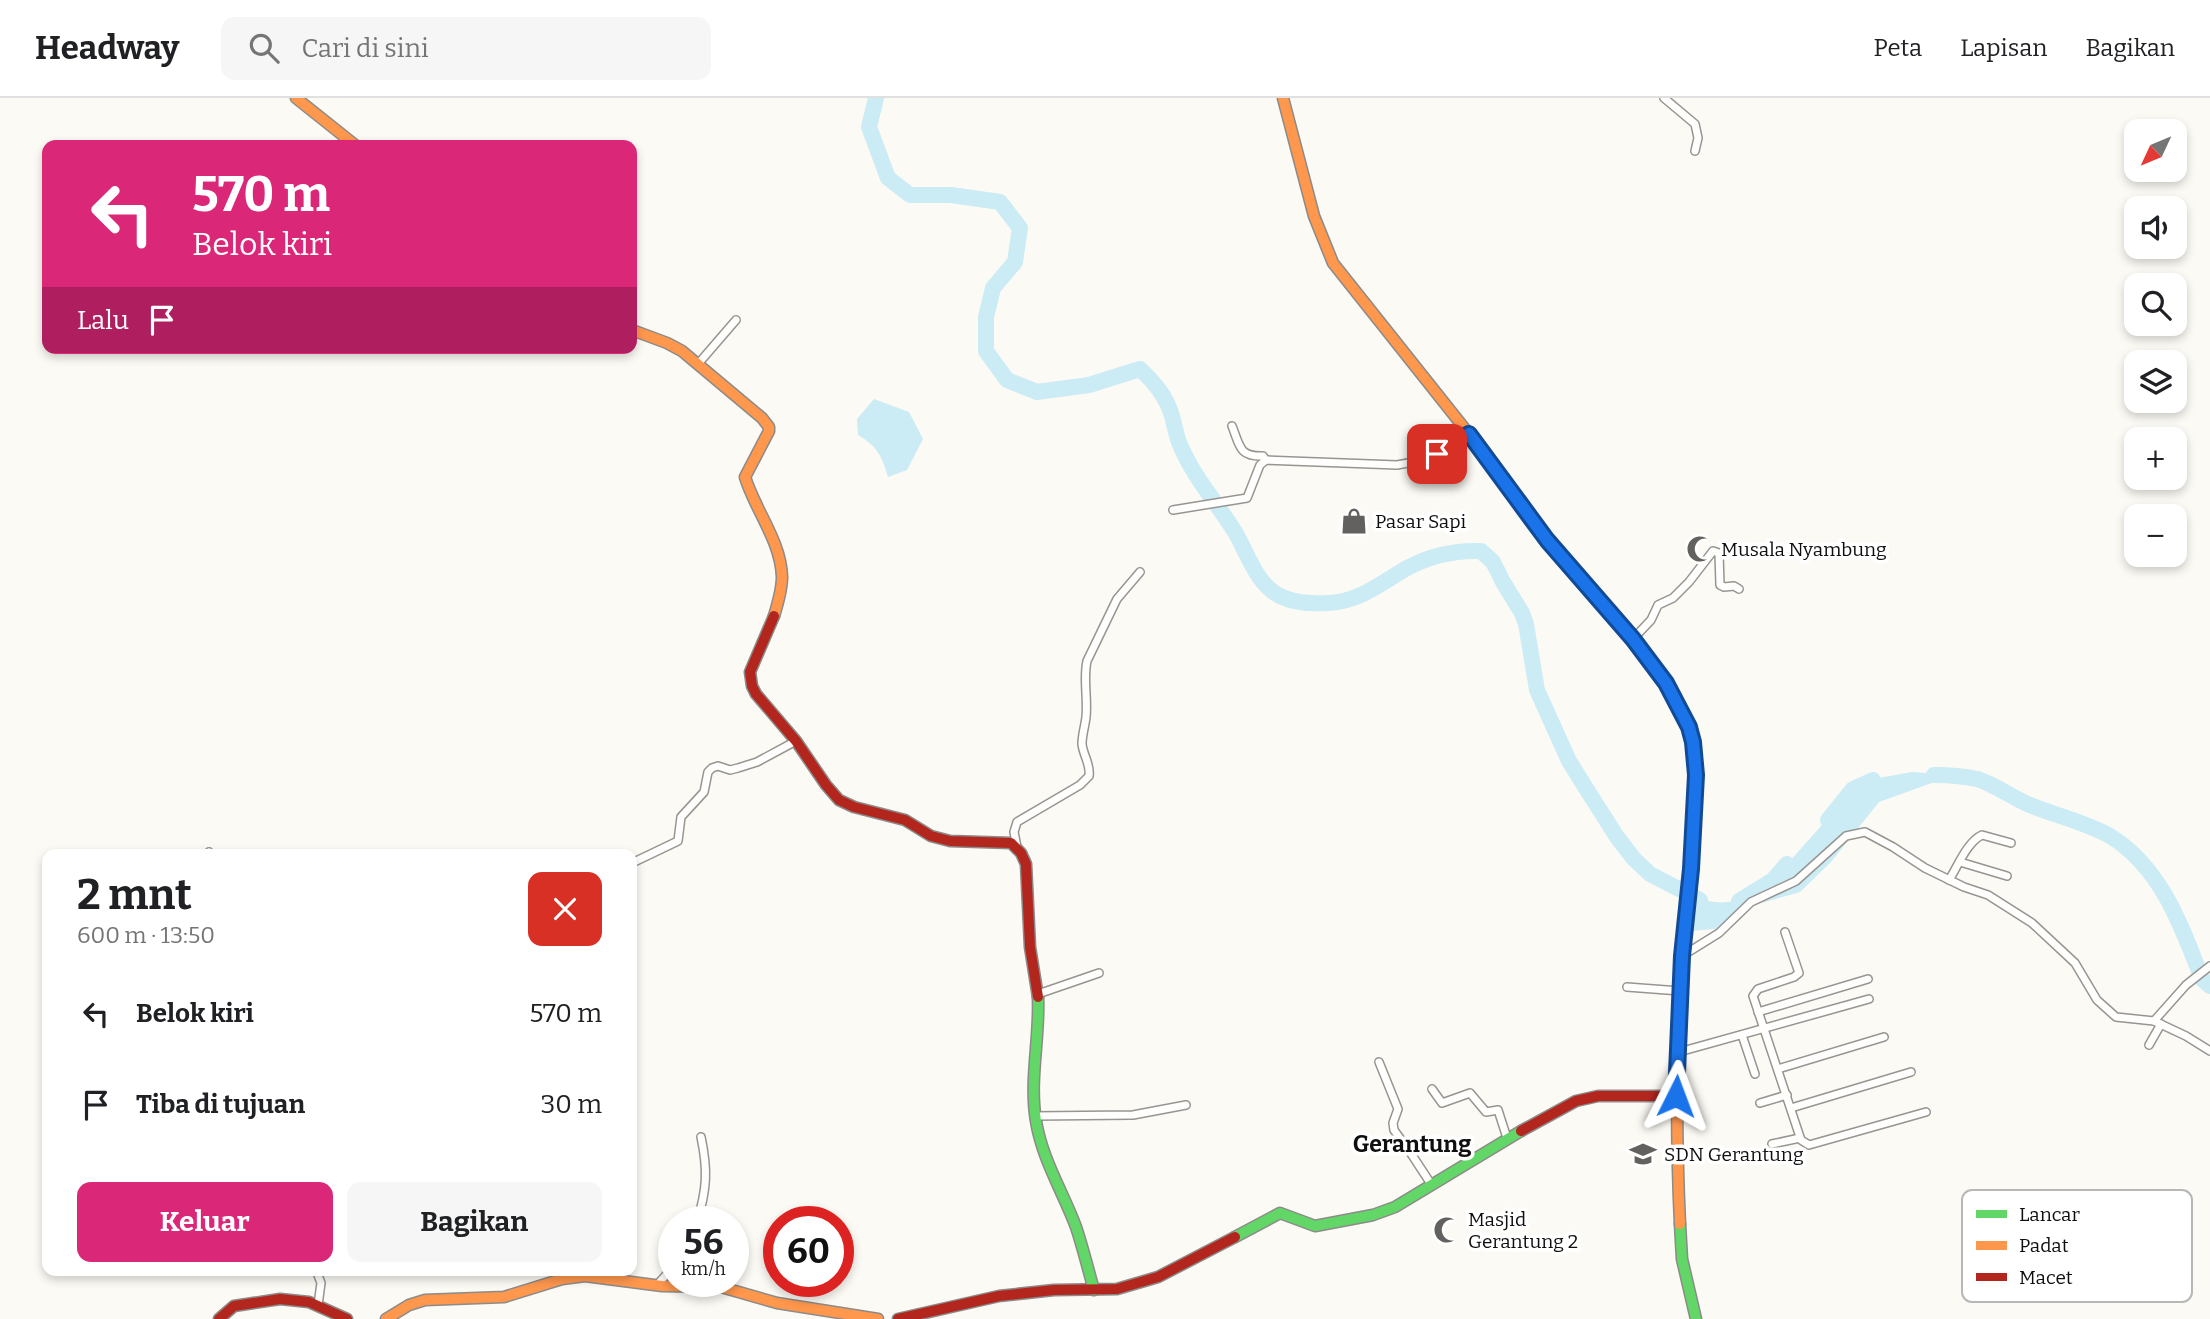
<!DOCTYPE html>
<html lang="id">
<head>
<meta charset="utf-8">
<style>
	body { margin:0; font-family:Bitter,serif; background:#f6f6f6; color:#202124; height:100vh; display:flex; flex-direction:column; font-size:26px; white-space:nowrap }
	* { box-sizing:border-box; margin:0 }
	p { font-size:23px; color:#757577 }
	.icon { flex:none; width:38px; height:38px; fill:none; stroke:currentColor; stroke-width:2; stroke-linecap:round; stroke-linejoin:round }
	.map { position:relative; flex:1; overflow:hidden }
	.details { position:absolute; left:42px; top:751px; width:595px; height:427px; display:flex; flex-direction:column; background:#fff; border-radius:14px; box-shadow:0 4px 10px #0003 }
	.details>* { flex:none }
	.top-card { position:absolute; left:42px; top:42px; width:595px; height:214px; border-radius:14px; box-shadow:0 4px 10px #0003; background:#db2777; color:#fff; overflow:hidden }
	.needle { width:46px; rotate:226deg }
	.buttons { position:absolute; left:2124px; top:21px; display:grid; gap:14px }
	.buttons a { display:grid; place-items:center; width:63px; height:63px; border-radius:14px; background:#fff; box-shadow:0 4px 10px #0003; font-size:35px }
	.speed { position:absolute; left:658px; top:1108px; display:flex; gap:14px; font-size:35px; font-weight:700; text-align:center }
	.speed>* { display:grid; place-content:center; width:91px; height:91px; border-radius:50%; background:#fff; box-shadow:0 4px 10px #0003; line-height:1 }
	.speed small { font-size:18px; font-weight:400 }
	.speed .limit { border:10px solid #d22; background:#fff; color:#111 }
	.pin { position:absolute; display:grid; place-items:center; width:60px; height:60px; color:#fff; margin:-30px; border-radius:14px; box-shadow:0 4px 10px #0006 }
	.me { position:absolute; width:77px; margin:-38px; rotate:3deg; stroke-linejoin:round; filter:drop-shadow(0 0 5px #0008) }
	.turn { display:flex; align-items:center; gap:24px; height:147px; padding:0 35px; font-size:32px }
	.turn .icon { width:91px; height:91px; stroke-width:2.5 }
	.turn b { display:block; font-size:49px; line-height:60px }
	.then { display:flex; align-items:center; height:66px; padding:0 35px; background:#0003; gap:14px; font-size:26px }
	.round { display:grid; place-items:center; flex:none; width:74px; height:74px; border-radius:14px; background:#f6f6f6 }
	.headline { display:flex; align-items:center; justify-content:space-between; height:119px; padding:0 35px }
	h1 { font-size:42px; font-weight:700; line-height:52px }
	.cta { display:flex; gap:14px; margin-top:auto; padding:14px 35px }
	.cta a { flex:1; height:80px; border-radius:14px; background:#db2777; color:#fff; font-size:28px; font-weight:700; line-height:80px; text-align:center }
	.cta a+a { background:#f6f6f6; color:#202124 }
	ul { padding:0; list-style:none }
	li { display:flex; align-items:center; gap:21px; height:91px; padding:0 35px }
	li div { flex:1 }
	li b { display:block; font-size:26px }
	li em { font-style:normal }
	header { display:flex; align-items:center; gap:42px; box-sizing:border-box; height:98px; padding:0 35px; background:#fff; border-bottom:2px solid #e0e0e0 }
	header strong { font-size:33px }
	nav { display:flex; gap:38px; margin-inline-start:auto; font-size:24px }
	.search { width:490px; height:63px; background:#f6f6f6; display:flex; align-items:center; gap:18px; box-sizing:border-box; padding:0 24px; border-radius:14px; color:#757577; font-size:26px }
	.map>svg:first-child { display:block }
	.water { fill:#cbebf5 }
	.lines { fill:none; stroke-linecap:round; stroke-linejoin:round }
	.river { stroke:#cbebf5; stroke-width:16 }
	.street-casing { stroke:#969592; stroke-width:10 }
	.fast-casing { stroke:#8c8b89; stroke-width:13 }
	.slow-casing { stroke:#8c8b89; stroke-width:13 }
	.jam-casing { stroke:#8c8b89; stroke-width:13 }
	.street { stroke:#fffefd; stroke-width:7 }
	.fast { stroke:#63d668; stroke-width:10 }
	.slow { stroke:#ff974d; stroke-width:10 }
	.jam { stroke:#b3261e; stroke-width:10 }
	.route-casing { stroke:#114b97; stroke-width:18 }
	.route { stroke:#1a73e8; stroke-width:12 }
	.labels { text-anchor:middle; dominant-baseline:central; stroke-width:7; stroke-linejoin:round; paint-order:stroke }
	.poi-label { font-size:19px; fill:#0f0f0f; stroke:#fff; text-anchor:start }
	.quarter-label { font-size:23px; font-weight:bold; fill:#0f0f0f; stroke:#fff }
	.key { fill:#fff; stroke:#b7b7b7; stroke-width:2 }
	.key-label { font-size:19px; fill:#0f0f0f }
</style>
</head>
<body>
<header>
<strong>Headway</strong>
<div class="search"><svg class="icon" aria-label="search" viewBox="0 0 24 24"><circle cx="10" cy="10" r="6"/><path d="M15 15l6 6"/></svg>Cari di sini</div>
<nav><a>Peta</a><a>Lapisan</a><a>Bagikan</a></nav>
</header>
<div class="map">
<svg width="2210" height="1221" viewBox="0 0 2210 1221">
	<rect width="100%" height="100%" fill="#fcfaf4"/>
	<g class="water">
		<path d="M874,301L909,314L923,341L907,372L888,379C882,358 877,348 858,337L857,321Z"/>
		<path d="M1912,674L1954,677L1879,704L1831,764L1800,794L1740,811L1725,830L1691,833L1694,799C1727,811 1745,802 1772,783L1855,690L1873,681Z"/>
	</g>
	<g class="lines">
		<g class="river">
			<path d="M876,0L869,29L888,80L910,97H951L1000,104L1020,130L1015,164L993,190L986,219V253L1007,282L1037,294L1089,287L1140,271C1155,285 1166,298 1172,318C1175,328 1176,339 1181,349C1195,381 1217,405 1235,434C1248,456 1256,486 1280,498C1294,505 1313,506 1328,505C1360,504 1382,484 1409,469C1432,457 1455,452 1481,453L1493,464L1503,484L1522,515L1526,526L1537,592L1569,663L1589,695L1617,739L1634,761L1650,776L1700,802"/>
			<path d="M1934,677C1948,677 1963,678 1977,681C1994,686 2013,700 2030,707C2057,718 2085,724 2110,738C2161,769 2182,829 2202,881L2210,888"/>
			<polyline points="1828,722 1853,691 1873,682"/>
			<polyline points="1739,803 1773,782 1787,766"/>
		</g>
		<g class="street-casing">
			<g id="street">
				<polyline points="1664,0 1695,26 1698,40 1695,53"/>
				<polyline points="698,266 736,222"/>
				<path d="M1232,328C1240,348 1239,359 1263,358L1266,362"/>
				<path d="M1173,412L1247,400L1260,367L1266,362L1397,367C1425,363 1445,351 1469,336"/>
				<polyline points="1633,541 1651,522 1658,507 1673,500 1689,484 1713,453 1719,455 1720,487 1724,489 1734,488 1739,491"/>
				<path d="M1017,749L1014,734L1017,724L1080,687L1089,678C1091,667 1083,657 1082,646C1082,637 1085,628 1086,619C1088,600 1083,581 1087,563L1117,501L1140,474"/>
				<polyline points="207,756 209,754"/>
				<polyline points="1960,764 2007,778"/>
				<polyline points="632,765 678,743 681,719 704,694 708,674 712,670 718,668 730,672 738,670 757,664 796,643"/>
				<path d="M1949,782C1958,768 1967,744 1982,737L2011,745"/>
				<polyline points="1785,834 1799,875 1794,879 1758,891 1753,898 1801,1042 1809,1047 1926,1014"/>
				<polyline points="1682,858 1719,835 1751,804 1796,783 1846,738 1865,734 1893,749 1925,770 1964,789 1988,797 2032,825 2075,865 2097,902 2116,919 2154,923 2186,887 2210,868"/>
				<polyline points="1627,889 1680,893"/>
				<polyline points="1038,896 1099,875"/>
				<polyline points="1758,914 1868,881"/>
				<polyline points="2154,923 2186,938 2210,953"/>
				<polyline points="1742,937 1755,976"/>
				<polyline points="2149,947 2161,926"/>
				<polyline points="1679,954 1869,901"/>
				<polyline points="1379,964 1398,1011 1393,1025 1394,1032 1412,1057 1431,1086"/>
				<polyline points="1778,971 1884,939"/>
				<polyline points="1432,991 1442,1005 1470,995 1486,1014 1498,1012 1507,1040"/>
				<polyline points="1760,1005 1787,997"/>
				<polyline points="1791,1010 1911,974"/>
				<polyline points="1035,1018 1133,1017 1186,1007"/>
				<polyline points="1772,1046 1800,1040"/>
				<path d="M697,1124C707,1091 708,1072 701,1039"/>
				<polyline points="316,1172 321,1185 318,1207"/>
				<polyline points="657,1187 674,1168"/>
			</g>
		</g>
		<g class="fast-casing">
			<g id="fast">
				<path d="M1038,899C1040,940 1029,982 1036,1023C1042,1061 1063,1094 1076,1129C1083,1150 1088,1171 1094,1192"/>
				<polyline points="1680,1126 1682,1161 1696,1221"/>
				<polyline points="1235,1139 1280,1115 1315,1128 1373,1117 1395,1109 1521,1033"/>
			</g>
		</g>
		<g class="slow-casing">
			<g id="slow">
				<polyline points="296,0 355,47"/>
				<polyline points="1283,0 1314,118 1333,165 1469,336 1547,442 1564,462"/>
				<path d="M632,232L667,245L682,253L762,320L769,329V333L745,379C755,412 781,443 782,479C782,492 778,505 774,518"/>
				<path d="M1680,1126C1675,1019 1676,912 1687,806"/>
				<polyline points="386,1221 409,1207 425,1202 504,1199 562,1181 585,1178 662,1188 721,1189 777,1205 878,1221"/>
			</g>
		</g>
		<g class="jam-casing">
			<g id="jam">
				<path d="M1564,462C1605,509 1650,554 1679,610C1685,622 1691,632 1693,645C1701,692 1692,758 1687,806"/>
				<polyline points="774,518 750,574 752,588 756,596 796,643 826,687 839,702 854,709 905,722 931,738 950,743 1011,745 1021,755 1026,766 1030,849 1038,899"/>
				<polyline points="1521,1033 1576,1003 1598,998 1676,998"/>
				<polyline points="219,1221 234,1208 280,1201 309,1204 347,1221"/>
				<polyline points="898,1221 999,1198 1054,1192 1117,1191 1158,1179 1235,1139"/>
			</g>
		</g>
		<use href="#street" class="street"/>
		<use href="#fast" class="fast"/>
		<use href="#slow" class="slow"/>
		<use href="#jam" class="jam"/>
	</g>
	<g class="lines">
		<g class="route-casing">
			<polyline id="route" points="1437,356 1469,336 1547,442 1633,541 1666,585 1689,629 1693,644 1696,677 1691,771 1682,858 1676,998"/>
		</g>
		<use href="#route" class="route"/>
	</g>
	<defs>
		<g id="shop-bare" transform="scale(2.1)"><path d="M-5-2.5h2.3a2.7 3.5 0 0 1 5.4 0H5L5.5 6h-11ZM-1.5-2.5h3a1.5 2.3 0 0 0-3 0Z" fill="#62615f" stroke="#fff" stroke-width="2.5" paint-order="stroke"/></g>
		<g id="mosque-bare" transform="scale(2.1)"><path d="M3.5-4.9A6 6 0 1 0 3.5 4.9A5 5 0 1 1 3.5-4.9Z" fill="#62615f" stroke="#fff" stroke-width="2.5" paint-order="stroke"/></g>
		<g id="school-bare" transform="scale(2.1)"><path d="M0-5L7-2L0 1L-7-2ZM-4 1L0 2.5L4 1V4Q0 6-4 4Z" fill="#62615f" stroke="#fff" stroke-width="2.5" paint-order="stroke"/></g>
	</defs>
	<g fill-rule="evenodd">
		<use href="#shop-bare" x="1354" y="423"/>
		<use href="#mosque-bare" x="1700" y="451"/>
		<use href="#school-bare" x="1643" y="1056"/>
		<use href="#mosque-bare" x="1447" y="1132"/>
	</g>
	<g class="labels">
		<g class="poi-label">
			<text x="1375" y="423">Pasar Sapi</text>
			<text x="1721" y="451">Musala Nyambung</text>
			<text x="1664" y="1056">SDN Gerantung</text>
			<text x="1468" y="1121">Masjid<tspan x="1468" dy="22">Gerantung 2</tspan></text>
		</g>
		<g class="quarter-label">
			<text x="1412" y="1046">Gerantung</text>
		</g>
	</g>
	<rect x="1962" y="1092" width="230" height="112" rx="10" class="key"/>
	<rect x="1976" y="1112" width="31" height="8" fill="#63d668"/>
	<rect x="1976" y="1143" width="31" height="9" fill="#ff974d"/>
	<rect x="1976" y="1175" width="31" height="8" fill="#b3261e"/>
	<g class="key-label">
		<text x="2019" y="1123">Lancar</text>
		<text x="2019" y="1154">Padat</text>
		<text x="2019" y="1186">Macet</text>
	</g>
</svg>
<div class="buttons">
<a><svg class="needle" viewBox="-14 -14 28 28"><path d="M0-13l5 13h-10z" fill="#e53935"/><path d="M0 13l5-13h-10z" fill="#757577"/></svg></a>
<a><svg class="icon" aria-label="sound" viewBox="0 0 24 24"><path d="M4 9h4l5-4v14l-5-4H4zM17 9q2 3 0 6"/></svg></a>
<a><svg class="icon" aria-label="search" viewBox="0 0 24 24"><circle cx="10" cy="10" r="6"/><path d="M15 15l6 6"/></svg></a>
<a><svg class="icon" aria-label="layers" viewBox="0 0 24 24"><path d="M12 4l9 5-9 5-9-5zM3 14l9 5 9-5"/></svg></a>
<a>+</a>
<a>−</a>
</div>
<div class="speed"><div>56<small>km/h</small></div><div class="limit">60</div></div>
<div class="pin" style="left:1437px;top:356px;background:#d93025"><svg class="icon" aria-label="arrive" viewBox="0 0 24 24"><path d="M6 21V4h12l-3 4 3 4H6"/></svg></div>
<svg class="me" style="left:1676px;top:998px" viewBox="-20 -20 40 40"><path d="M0-17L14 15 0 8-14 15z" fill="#1a73e8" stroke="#fff" stroke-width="4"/></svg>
<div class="top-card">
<div class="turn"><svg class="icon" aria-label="left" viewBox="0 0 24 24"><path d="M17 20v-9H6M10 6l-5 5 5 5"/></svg><div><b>570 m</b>Belok kiri</div></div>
<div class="then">Lalu<svg class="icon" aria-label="arrive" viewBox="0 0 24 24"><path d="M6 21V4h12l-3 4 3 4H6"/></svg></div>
</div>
<section class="details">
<div class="headline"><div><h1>2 mnt</h1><p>600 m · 13:50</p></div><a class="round" style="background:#d93025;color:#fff"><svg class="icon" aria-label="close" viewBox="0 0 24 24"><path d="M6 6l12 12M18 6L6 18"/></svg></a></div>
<ul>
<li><svg class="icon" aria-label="left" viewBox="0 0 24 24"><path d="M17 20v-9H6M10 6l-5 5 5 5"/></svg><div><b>Belok kiri</b></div><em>570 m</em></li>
<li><svg class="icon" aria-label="arrive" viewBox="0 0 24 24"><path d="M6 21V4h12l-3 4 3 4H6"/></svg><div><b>Tiba di tujuan</b></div><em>30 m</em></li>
</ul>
<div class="cta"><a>Keluar</a><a>Bagikan</a></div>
</section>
</div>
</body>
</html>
